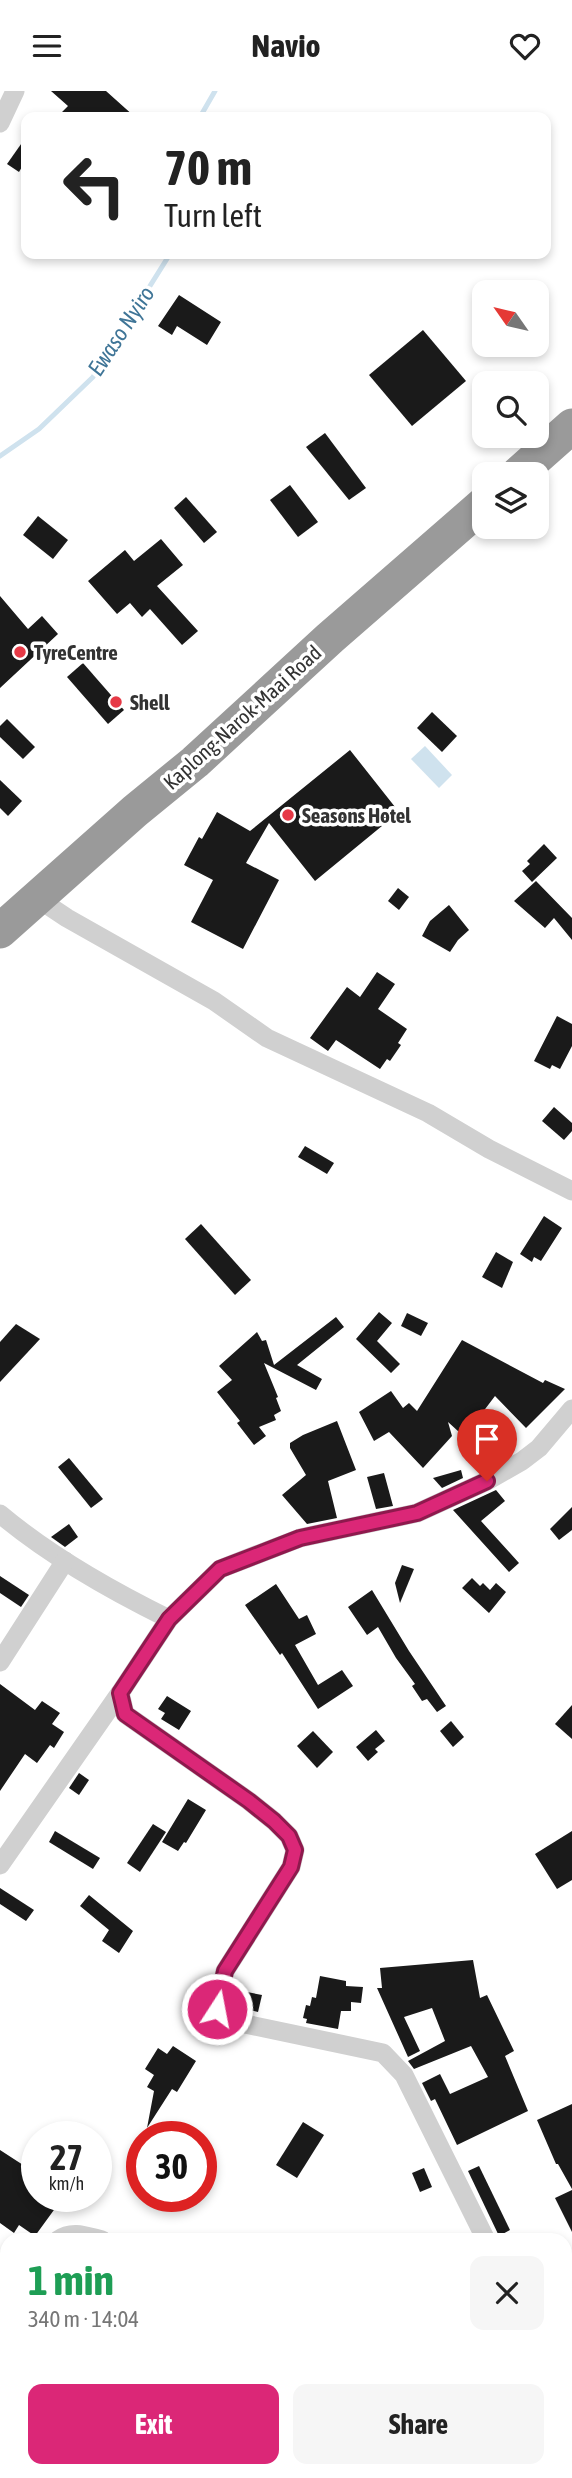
<!DOCTYPE html>
<html lang="en">
<head>
<meta charset="utf-8">
<style>
	body { margin:0; font-family:"Asap Condensed",sans-serif; background:#f6f6f6; color:#222; height:100vh; display:flex; flex-direction:column; font-size:26px; white-space:nowrap }
	* { box-sizing:border-box; margin:0 }
	p { font-size:23px; color:#767676 }
	.icon { flex:none; width:38px; height:38px; fill:none; stroke:currentColor; stroke-width:2; stroke-linecap:round; stroke-linejoin:round }
	.map { position:relative; flex:1; overflow:hidden }
	.sheet { position:absolute; left:0px; top:2142px; width:572px; height:245px; display:flex; flex-direction:column; background:#fff; border-radius:21px 21px 0 0; box-shadow:0 4px 10px #0003 }
	.sheet>* { flex:none }
	.banner { position:absolute; left:21px; top:21px; width:530px; height:147px; border-radius:14px; box-shadow:0 4px 10px #0003; background:#fff; color:#222; overflow:hidden }
	.needle { width:46px; rotate:304deg }
	.tools { position:absolute; left:472px; top:189px; display:grid; gap:14px }
	.tools a { display:grid; place-items:center; width:77px; height:77px; border-radius:14px; background:#fff; box-shadow:0 4px 10px #0003; font-size:35px }
	.speed { position:absolute; left:21px; top:2030px; display:flex; gap:14px; font-size:35px; font-weight:700; text-align:center }
	.speed>* { display:grid; place-content:center; width:91px; height:91px; border-radius:50%; background:#fff; box-shadow:0 4px 10px #0003; line-height:1 }
	.speed small { font-size:18px; font-weight:400 }
	.speed .limit { border:10px solid #d22; background:#fff; color:#111 }
	.pin { position:absolute; display:grid; place-items:center; width:60px; height:60px; color:#fff; margin:-72px -30px; border-radius:50% 50% 50% 0; rotate:-45deg; box-shadow:0 0 7px #0007 }
	.pin .icon { rotate:45deg }
	.me { position:absolute; width:77px; margin:-38px; rotate:11deg; stroke-linejoin:round; filter:drop-shadow(0 0 5px #0008) }
	.turn { display:flex; align-items:center; gap:24px; height:147px; padding:0 28px; font-size:32px }
	.turn .icon { width:91px; height:91px; stroke-width:2.5 }
	.turn b { display:block; font-size:49px; line-height:60px }
	.round { display:grid; place-items:center; flex:none; width:74px; height:74px; border-radius:14px; background:#f6f6f6 }
	.summary { display:flex; align-items:center; justify-content:space-between; height:119px; padding:0 28px }
	h1 { font-size:42px; font-weight:700; line-height:52px; color:#1e9e55 }
	.primary-button { display:flex; gap:14px; margin-top:auto; padding:14px 28px }
	.primary-button a { flex:1; height:80px; border-radius:14px; background:#db2777; color:#fff; font-size:28px; font-weight:700; line-height:80px; text-align:center }
	.primary-button a+a { background:#f6f6f6; color:#222 }
	header { display:flex; justify-content:space-between; align-items:center; height:91px; padding:0 28px; background:#fff; font-size:32px; font-weight:700 }
	.map>svg:first-child { display:block }
	.water { fill:#cfe2ee }
	.lines { fill:none; stroke-linecap:round; stroke-linejoin:round }
	.stream { stroke:#cfe2ee; stroke-width:5 }
	.building { fill:#1a1a1a }
	.street { stroke:#d0d0d0; stroke-width:19 }
	.highway { stroke:#9a9a9a; stroke-width:35 }
	.route-casing { stroke:#8e194d; stroke-width:18 }
	.route { stroke:#db2777; stroke-width:12 }
	.poi-dot { fill:#e63946; stroke:#fff; stroke-width:2.5 }
	.labels { text-anchor:middle; dominant-baseline:central; stroke-width:7; stroke-linejoin:round; paint-order:stroke }
	.poi-label { font-size:21px; font-weight:bold; fill:#333; stroke:#fff; text-anchor:start }
	.street-label { font-size:21px; fill:#333; stroke:#fff }
	.water-label { font-size:23px; font-style:italic; fill:#3f7597; stroke:#fff }
</style>
</head>
<body>
<header><svg class="icon" aria-label="menu" viewBox="0 0 24 24"><path d="M4 6h16M4 12h16M4 18h16"/></svg>Navio<svg class="icon" aria-label="heart" viewBox="0 0 24 24"><path d="M12 20l-8-8c-3-5 5-10 8-4 3-6 11-1 8 4z"/></svg></header>
<div class="map">
<svg width="572" height="2387" viewBox="0 0 572 2387">
	<rect width="100%" height="100%" fill="#fff"/>
	<polygon class="water" points="425,655 452,684 439,697 411,668"/>
	<g class="lines">
		<g class="stream">
			<polyline points="200,26 215,0"/>
			<polyline points="0,365 39,338 93,286 170,163"/>
		</g>
	</g>
	<g class="building">
		<polygon points="51,0 106,0 135,26 57,26 68,15"/>
		<polygon points="26,46 26,69 19,81 7,73"/>
		<polygon points="179,204 221,231 207,254 177,235 172,244 158,235"/>
		<polygon points="423,239 466,290 412,335 369,284"/>
		<polygon points="325,342 366,397 349,409 306,356"/>
		<polygon points="290,394 318,431 298,446 270,409"/>
		<polygon points="186,406 217,441 204,452 174,417"/>
		<polygon points="38,425 68,449 53,468 23,444"/>
		<polygon points="161,448 183,474 157,495 198,540 182,554 150,518 142,526 130,512 117,523 88,490 125,459 134,470"/>
		<polygon points="0,505 28,538 42,525 58,543 0,597"/>
		<polygon points="83,572 124,619 108,633 67,586"/>
		<polygon points="432,621 457,645 442,661 417,637"/>
		<polygon points="7,628 35,656 23,668 0,646 0,635"/>
		<polygon points="350,659 399,721 315,790 269,732 246,772 279,789 243,858 191,831 213,789 184,774 199,746 202,748 217,721 250,740"/>
		<polygon points="0,689 22,710 8,725 0,717"/>
		<polygon points="544,753 557,767 532,791 522,780 530,773 527,770"/>
		<polygon points="536,790 572,827 572,849 554,827 545,837 514,810"/>
		<polygon points="398,797 409,806 399,819 388,810"/>
		<polygon points="449,814 469,839 458,849 450,861 422,845 430,830"/>
		<polygon points="377,881 395,893 378,918 407,938 398,952 401,954 390,970 387,968 380,978 336,949 328,960 310,947 347,896 360,906"/>
		<polygon points="557,925 572,933 572,955 560,978 552,974 550,978 534,970"/>
		<polygon points="554,1016 572,1032 572,1040 564,1049 542,1030"/>
		<polygon points="305,1055 334,1072 327,1083 298,1066"/>
		<polygon points="544,1125 562,1137 541,1170 534,1166 532,1171 520,1163"/>
		<polygon points="201,1133 251,1189 235,1204 185,1148"/>
		<polygon points="496,1161 513,1171 502,1197 482,1186"/>
		<polygon points="379,1221 392,1232 377,1250 400,1273 391,1282 356,1248"/>
		<polygon points="407,1222 428,1232 421,1245 401,1235"/>
		<polygon points="336,1226 344,1236 297,1274 322,1288 316,1299 264,1272 278,1306 276,1307 281,1320 274,1324 276,1329 259,1336 266,1345 254,1354 237,1332 240,1330 217,1301 232,1289 219,1275 257,1241 262,1250 266,1249 274,1274"/>
		<polygon points="16,1233 40,1248 0,1291 0,1251"/>
		<polygon points="462,1249 543,1292 545,1289 565,1298 526,1337 495,1305 473,1334 500,1359 490,1369 448,1331 452,1345 423,1377 389,1341 374,1350 359,1321 391,1300 403,1317 409,1312 417,1320"/>
		<polygon points="337,1330 356,1379 328,1390 337,1427 307,1433 282,1404 306,1384 290,1357 290,1352 303,1344"/>
		<polygon points="69,1367 103,1408 91,1417 58,1376"/>
		<polygon points="461,1379 463,1387 442,1397 433,1387"/>
		<polygon points="384,1382 393,1415 376,1418 367,1386"/>
		<polygon points="496,1399 505,1410 481,1430 519,1472 509,1481 453,1419"/>
		<polygon points="572,1416 572,1439 559,1449 550,1438"/>
		<polygon points="69,1433 78,1446 65,1456 51,1446"/>
		<polygon points="402,1474 414,1478 400,1512 395,1492"/>
		<polygon points="0,1485 29,1504 21,1516 0,1502"/>
		<polygon points="472,1487 480,1495 483,1492 490,1499 496,1492 506,1501 489,1522 462,1497"/>
		<polygon points="276,1493 299,1528 307,1524 316,1543 295,1554 318,1594 342,1579 353,1595 318,1618 282,1562 280,1564 245,1514"/>
		<polygon points="372,1499 409,1560 446,1615 437,1621 427,1608 422,1610 412,1595 415,1593 396,1567 378,1536 367,1544 348,1516"/>
		<polygon points="0,1593 35,1619 42,1610 60,1622 52,1633 64,1641 54,1657 50,1654 37,1672 25,1663 0,1700"/>
		<polygon points="167,1605 191,1620 179,1639 161,1628 165,1622 158,1618"/>
		<polygon points="572,1614 572,1648 555,1633"/>
		<polygon points="451,1630 464,1646 453,1656 440,1640"/>
		<polygon points="376,1639 385,1650 375,1658 378,1661 368,1670 356,1656"/>
		<polygon points="313,1640 333,1661 317,1677 297,1655"/>
		<polygon points="79,1682 89,1689 79,1704 69,1697"/>
		<polygon points="188,1708 206,1719 186,1752 184,1751 178,1760 162,1751"/>
		<polygon points="153,1733 166,1741 140,1781 127,1772"/>
		<polygon points="55,1740 100,1767 93,1778 49,1751"/>
		<polygon points="572,1740 572,1789 557,1798 535,1763"/>
		<polygon points="0,1797 34,1819 26,1830 0,1813"/>
		<polygon points="89,1804 133,1840 119,1862 102,1850 109,1839 80,1815"/>
		<polygon points="473,1869 480,1907 487,1904 514,1960 505,1965 528,2020 457,2054 435,2008 431,2010 422,1992 440,1983 450,2003 488,1986 471,1955 414,1978 408,1970 445,1950 432,1917 404,1926 420,1960 408,1966 377,1897 382,1897 380,1877"/>
		<polygon points="320,1885 346,1890 346,1895 363,1896 361,1912 351,1911 351,1920 341,1920 338,1938 306,1932 307,1928 303,1927 306,1914 310,1915 312,1906 316,1907"/>
		<polygon points="242,1900 262,1904 258,1921 238,1916"/>
		<polygon points="173,1955 196,1970 177,2001 172,1998 147,2037 154,2000 147,1996 154,1984 145,1978 158,1957 167,1963"/>
		<polygon points="572,2013 572,2098 558,2073 556,2073 537,2029"/>
		<polygon points="303,2031 324,2044 297,2087 276,2074"/>
		<polygon points="0,2059 37,2083 37,2105 48,2105 59,2112 35,2145 19,2134 14,2142 0,2132"/>
		<polygon points="479,2075 510,2139 499,2145 468,2080"/>
		<polygon points="424,2077 432,2096 420,2101 412,2082"/>
		<polygon points="572,2099 572,2141 555,2107"/>
	</g>
	<g class="lines">
		<g class="street">
			<polyline points="0,32 15,0"/>
			<polyline points="37,807 67,827 214,910 267,947 428,1022 489,1058 572,1100"/>
			<path d="M0,1423C50,1465 110,1499 169,1528"/>
			<polyline points="0,1571 65,1470"/>
			<polyline points="0,1774 120,1602"/>
			<path d="M58,2149C72,2139 86,2145 102,2149"/>
			<polyline points="486,2149 404,1984 383,1962 226,1929 217,1918 225,1880 291,1776 295,1759 289,1745 274,1730 249,1710 125,1623 120,1602 169,1528 220,1478 300,1447 417,1422 487,1390 522,1370 539,1357 572,1318"/>
			<polyline points="0,2250 7,2237"/>
			<polyline points="565,2275 572,2279"/>
		</g>
		<g class="highway">
			<polyline points="518,383 572,335"/>
			<polyline points="0,840 135,720 195,671 330,547 485,412"/>
		</g>
	</g>
	<g class="lines">
		<g class="route-casing">
			<polyline id="route" points="217,1918 225,1880 291,1776 295,1759 289,1745 274,1730 249,1710 125,1623 120,1602 169,1528 220,1478 300,1447 417,1422 487,1390"/>
		</g>
		<use href="#route" class="route"/>
	</g>
	<g class="poi-dot">
		<circle cx="20" cy="561" r="7"/>
		<circle cx="116" cy="611" r="7"/>
		<circle cx="288" cy="724" r="7"/>
	</g>
	<g class="labels">
		<g class="poi-label">
			<text x="34" y="561">TyreCentre</text>
			<text x="130" y="611">Shell</text>
			<text x="302" y="724">Seasons Hotel</text>
		</g>
		<g class="street-label">
			<text transform="translate(242 626) rotate(-42)">Kaplong-Narok-Maai Road</text>
		</g>
		<g class="water-label">
			<text transform="translate(121 240) rotate(-57)">Ewaso Nyiro</text>
		</g>
	</g>
</svg>
<div class="tools">
<a><svg class="needle" viewBox="-14 -14 28 28"><path d="M0-13l5 13h-10z" fill="#e53935"/><path d="M0 13l5-13h-10z" fill="#767676"/></svg></a>
<a><svg class="icon" aria-label="search" viewBox="0 0 24 24"><circle cx="10" cy="10" r="6"/><path d="M15 15l6 6"/></svg></a>
<a><svg class="icon" aria-label="layers" viewBox="0 0 24 24"><path d="M12 4l9 5-9 5-9-5zM3 14l9 5 9-5"/></svg></a>
</div>
<div class="speed"><div>27<small>km/h</small></div><div class="limit">30</div></div>
<div class="pin" style="left:487px;top:1390px;background:#d93025"><svg class="icon" aria-label="arrive" viewBox="0 0 24 24"><path d="M6 21V4h12l-3 4 3 4H6"/></svg></div>
<svg class="me" style="left:217px;top:1918px" viewBox="-20 -20 40 40"><circle r="17" fill="#db2777" stroke="#fff" stroke-width="3"/><path d="M0-11L8 9 0 5-8 9z" fill="#fff"/></svg>
<div class="banner">
<div class="turn"><svg class="icon" aria-label="left" viewBox="0 0 24 24"><path d="M17 20v-9H6M10 6l-5 5 5 5"/></svg><div><b>70 m</b>Turn left</div></div>
</div>
<section class="sheet">
<div class="summary"><div><h1>1 min</h1><p>340 m · 14:04</p></div><a class="round"><svg class="icon" aria-label="close" viewBox="0 0 24 24"><path d="M6 6l12 12M18 6L6 18"/></svg></a></div>
<div class="primary-button"><a>Exit</a><a>Share</a></div>
</section>
</div>
</body>
</html>
